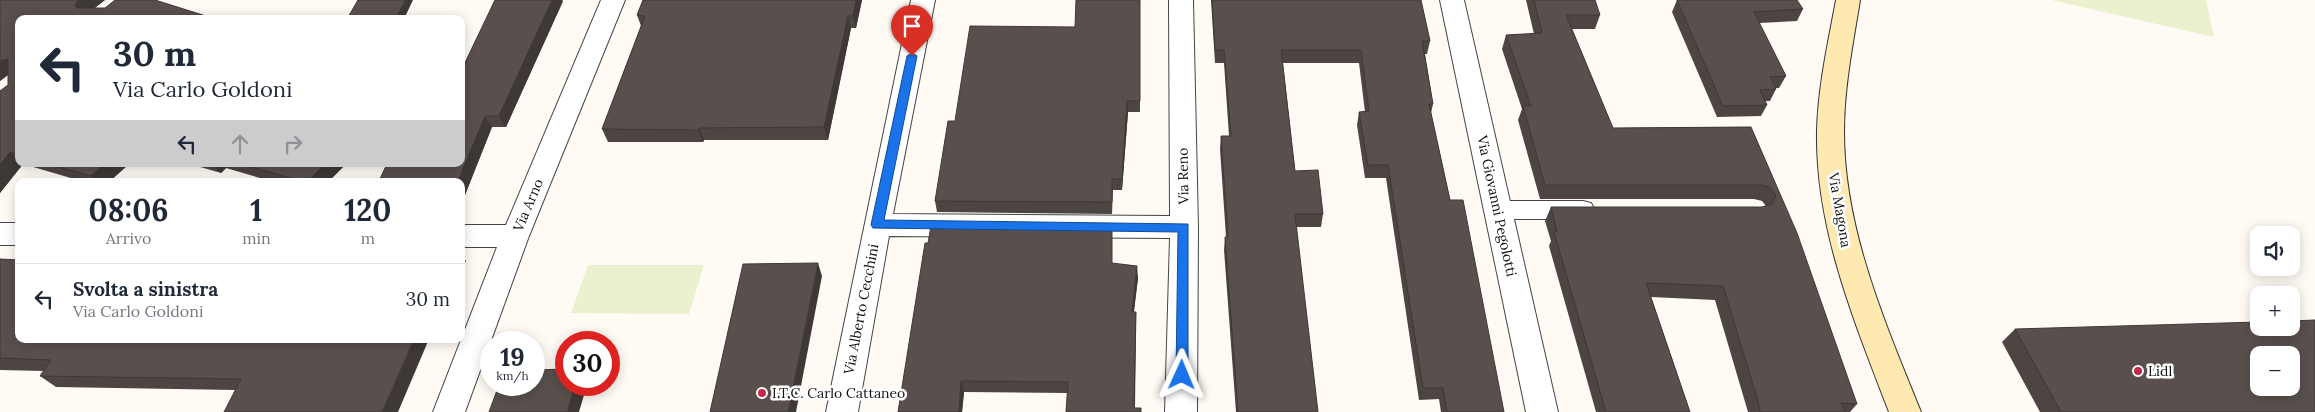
<!DOCTYPE html>
<html lang="it">
<head>
<meta charset="utf-8">
<style>
	body { margin:0; font-family:Lora,serif; background:#f6f6f7; color:#1f2937; height:100vh; display:flex; flex-direction:column; font-size:19px; white-space:nowrap }
	* { box-sizing:border-box; margin:0 }
	p { font-size:16px; color:#747a83 }
	.icon { flex:none; width:28px; height:28px; fill:none; stroke:currentColor; stroke-width:2; stroke-linecap:round; stroke-linejoin:round }
	.map { position:relative; flex:1; overflow:hidden }
	.drawer { position:absolute; left:15px; top:178px; width:450px; height:165px; display:flex; flex-direction:column; background:#fff; border-radius:10px; box-shadow:0 2px 12px #0003 }
	.drawer>* { flex:none }
	.banner { position:absolute; left:15px; top:15px; width:450px; height:152px; border-radius:10px; box-shadow:0 2px 12px #0003; background:#fff; color:#1f2937; overflow:hidden }
	.tools { position:absolute; left:2250px; top:226px; display:grid; gap:10px }
	.tools a { display:grid; place-items:center; width:50px; height:50px; border-radius:10px; background:#fff; box-shadow:0 2px 12px #0003; font-size:25px }
	.speed { position:absolute; left:480px; top:331px; display:flex; gap:10px; font-size:25px; font-weight:700; text-align:center }
	.speed>* { display:grid; place-content:center; width:65px; height:65px; border-radius:50%; background:#fff; box-shadow:0 2px 12px #0003; line-height:1 }
	.speed small { font-size:12px; font-weight:400 }
	.speed .limit { border:8px solid #d22; background:#fff; color:#111 }
	.pin { position:absolute; display:grid; place-items:center; width:42px; height:42px; color:#fff; margin:-51px -21px; border-radius:50% 50% 50% 0; rotate:-45deg; box-shadow:0 0 5px #0007 }
	.pin .icon { rotate:45deg }
	.me { position:absolute; width:55px; margin:-28px; rotate:1deg; stroke-linejoin:round; filter:drop-shadow(0 0 4px #0008) }
	.turn { display:flex; align-items:center; gap:18px; height:105px; padding:0 15px; font-size:22px }
	.turn .icon { width:65px; height:65px; stroke-width:2.5 }
	.turn b { display:block; font-size:35px; line-height:42px }
	.lanes { display:flex; align-items:center; height:48px; padding:0 15px; background:#0003; justify-content:center; gap:25px; direction:ltr }
	.lanes .off { opacity:.35 }
	.eta { display:flex; justify-content:space-evenly; align-items:center; height:85px; text-align:center }
	.eta b { font-size:30px; font-weight:700; line-height:35px }
	ul { padding:0; list-style:none }
	li { display:flex; align-items:center; gap:15px; height:70px; padding:0 15px; border-top:1px solid #e0e1e3 }
	li div { flex:1 }
	li b { display:block; font-size:19px }
	li em { font-style:normal }
	.map>svg:first-child { display:block }
	.pitch { fill:#ebf1cf }
	.lines { fill:none; stroke-linecap:round; stroke-linejoin:round }
	.lane-casing { stroke:#444; stroke-width:2 }
	.street-casing { stroke:#444; stroke-width:2 }
	.secondary-casing { stroke:#333; stroke-width:2 }
	.lane { fill:#fff; fill-rule:evenodd }
	.street { fill:#fff; fill-rule:evenodd }
	.secondary { fill:#fee9b0; fill-rule:evenodd }
	.wall { fill:#4d4542 }
	.shaded-wall { fill:#3e3836 }
	.building { fill:#59504d; stroke:#3e3836; fill-rule:evenodd }
	.route { fill:#1a73e8; stroke:#114b97 }
	.poi-dot { fill:#c22847; stroke:#fff; stroke-width:2 }
	.labels { text-anchor:middle; dominant-baseline:central; stroke-width:5; stroke-linejoin:round; paint-order:stroke }
	.street-label { font-size:14px; fill:#111; stroke:#fff }
	.poi-label { font-size:14px; fill:#111; stroke:#fff; text-anchor:start }
</style>
</head>
<body>
<div class="map">
<svg width="2315" height="412" viewBox="0 0 2315 412">
	<rect width="100%" height="100%" fill="#fffbf4"/>
	<g class="pitch">
		<polygon points="2051,0 2206,0 2214,37"/>
		<polygon points="588,265 704,265 689,314 571,313"/>
	</g>
	<g class="lines">
		<g class="lane-casing">
			<polygon id="lane" points="1498,201 1583,201 1591,203 1595,210 1591,217 1583,219 1498,219 1490,217 1486,210 1490,203"/>
		</g>
		<g class="street-casing">
			<g id="street">
				<polygon points="601,0 625,0 529,236 465,412 433,412 497,247 461,247 461,225 506,225"/>
				<polygon points="911,0 935,0 893,214 1170,216 1169,0 1193,0 1198,227 1197,412 1165,412 1170,238 889,236 858,412 826,412"/>
				<polygon points="1440,0 1464,0 1558,412 1526,412"/>
				<rect x="0" y="223" width="19" height="22"/>
			</g>
		</g>
		<g class="secondary-casing">
			<path id="secondary" d="M1836,0H1860C1853,44 1844,87 1844,132C1844,229 1885,323 1921,412H1889C1855,323 1815,229 1817,131C1818,87 1828,43 1836,0Z"/>
		</g>
		<use href="#lane" class="lane"/>
		<use href="#street" class="street"/>
		<use href="#secondary" class="secondary"/>
	</g>
	<g class="wall">
		<polygon points="0,0 105,0 94,8 206,16 19,19 19,164 129,164 110,181 81,181 23,164 0,193 0,91 8,85 8,75 0,81"/>
		<polygon points="862,0 856,28 851,28 828,140 704,140 703,142 608,142 602,129 641,26 637,15"/>
		<polygon points="1140,0 1140,112 1128,112 1122,190 1113,190 1112,214 937,212 935,201 955,121 1075,27"/>
		<polygon points="1211,0 1421,0 1430,41 1427,54 1425,54 1433,104 1431,113 1450,200 1504,412 1441,412 1439,399 1419,400 1386,178 1365,178 1357,125 1359,112 1365,112 1359,63 1283,63 1295,171 1323,214 1321,227 1296,227 1318,412 1236,412 1224,250 1225,237 1226,237 1220,149 1221,136 1229,136 1224,63 1215,63"/>
		<polygon points="1526,0 1595,0 1600,15 1595,29 1572,29 1613,128 1751,127 1857,404 1850,412 1748,412 1715,300 1651,297 1690,412 1596,412 1549,246 1551,241 1545,221 1551,207 1762,207 1766,206 1762,201 1754,199 1540,199 1518,120 1522,109 1502,49 1506,35 1534,34"/>
		<polygon points="1677,0 1803,9 1797,21 1759,23 1786,76 1779,88 1776,88 1776,89 1770,101 1765,101 1767,105 1761,116 1717,117 1672,12"/>
		<polygon points="563,1 506,127 492,127 465,195 461,195 461,71"/>
		<polygon points="190,164 346,164 329,181 270,181 226,168 221,173"/>
		<polygon points="1112,239 1112,263 1138,278 1134,312 1136,312 1136,324 1135,408 1141,412 1067,393 964,392 962,412 898,412"/>
		<polygon points="0,259 429,339 235,390 56,387 40,376 44,371 0,370"/>
		<polygon points="2015,329 2315,412 2040,412 2002,342"/>
	</g>
	<g class="shaded-wall">
		<polygon points="78,0 105,0 90,12 77,8 75,6"/>
		<polygon points="405,0 413,0 404,19 396,19"/>
		<polygon points="552,0 562,0 563,1 506,127 499,116"/>
		<polygon points="856,0 862,0 856,28 853,16"/>
		<polygon points="848,16 851,28 828,140 824,127"/>
		<polygon points="8,59 9,74 0,81 0,61"/>
		<polygon points="1127,101 1128,112 1122,190 1122,179"/>
		<polygon points="485,116 492,127 465,195 461,190 461,181 458,181"/>
		<polygon points="699,128 704,140 703,142 698,130"/>
		<polygon points="10,152 19,161 19,164 23,164 0,193 0,165"/>
		<polygon points="104,164 129,164 110,181 96,181 91,176"/>
		<polygon points="212,164 223,164 226,168 221,173"/>
		<polygon points="325,164 346,164 329,181 308,181"/>
		<polygon points="461,255 466,261 461,271"/>
		<polygon points="818,263 822,276 796,412 788,412"/>
		<polygon points="1137,266 1138,278 1132,324 1132,312"/>
		<polygon points="414,339 429,339 398,412 382,412"/>
		<polygon points="961,381 964,392 962,412 959,412"/>
		<polygon points="575,385 587,385 579,412 567,412"/>
	</g>
	<g class="building">
		<polygon points="0,0 78,0 75,6 77,8 105,8 115,0 155,0 206,16 206,19 19,19 19,155 10,152 0,165 0,91 8,85 8,59 0,61"/>
		<polygon points="358,0 405,0 396,19 347,19"/>
		<polygon points="495,0 552,0 499,116 485,116 458,181 379,181 387,164 461,164 461,71"/>
		<polygon points="643,0 856,0 853,16 848,16 824,127 699,128 698,130 602,129 645,16 637,15"/>
		<polygon points="1076,0 1140,0 1140,101 1127,101 1122,179 1112,179 1112,202 935,201 948,121 955,121 970,26 1075,27"/>
		<polygon points="1212,0 1421,0 1430,41 1422,41 1433,104 1429,104 1450,200 1463,200 1504,412 1447,412 1443,388 1423,388 1388,165 1368,165 1359,112 1369,111 1361,50 1281,50 1295,171 1318,170 1323,214 1295,214 1318,412 1238,412 1225,237 1228,237 1221,136 1231,136 1224,50 1215,50"/>
		<polygon points="1534,0 1595,0 1600,15 1566,15 1613,128 1751,127 1797,233 1857,404 1841,403 1845,412 1760,412 1758,401 1723,286 1646,283 1690,412 1606,412 1554,232 1557,232 1551,207 1762,207 1772,204 1776,195 1770,187 1762,185 1545,185 1523,106 1531,106 1506,35 1542,33"/>
		<polygon points="1677,0 1797,0 1803,9 1754,12 1786,76 1770,77 1776,89 1760,90 1767,105 1723,106"/>
		<polygon points="49,164 104,164 91,176"/>
		<polygon points="242,164 325,164 308,181 300,181"/>
		<polygon points="931,226 1112,227 1112,263 1137,266 1132,312 1136,312 1134,408 1141,408 1141,412 1066,412 1068,382 961,381 959,412 898,412 925,243 928,243"/>
		<polygon points="0,259 19,260 19,339 414,339 382,412 224,412 241,379 40,376 51,360 0,358"/>
		<polygon points="818,263 788,412 710,412 743,264"/>
		<path d="M2315,320V412H2061L2015,329L2259,322V328H2291V321ZM2259,355H2291V388H2259Z"/>
		<polygon points="566,369 566,385 575,385 567,412 489,412 499,385 534,385 534,370"/>
	</g>
	<polygon class="route" points="912,53 917,56 884,220 1188,224 1188,375 1186,379 1182,380 1176,375 1178,232 873,228 871,225 907,56"/>
	<g class="poi-dot">
		<circle cx="2138" cy="371" r="5"/>
		<circle cx="762" cy="393" r="5"/>
	</g>
	<g class="labels">
		<g class="street-label">
			<text transform="translate(1183 176) rotate(-91)">Via Reno</text>
			<text transform="translate(528 205) rotate(-67)">Via Arno</text>
			<text transform="translate(1497 206) rotate(78)">Via Giovanni Pegolotti</text>
			<text transform="translate(1840 210) rotate(80)">Via Magona</text>
			<text transform="translate(861 309) rotate(-79)">Via Alberto Cecchini</text>
		</g>
		<g class="poi-label">
			<text x="2148" y="371">Lidl</text>
			<text x="772" y="393">I.T.C. Carlo Cattaneo</text>
		</g>
	</g>
</svg>
<div class="tools">
<a><svg class="icon" aria-label="sound" viewBox="0 0 24 24"><path d="M4 9h4l5-4v14l-5-4H4zM17 9q2 3 0 6"/></svg></a>
<a>+</a>
<a>−</a>
</div>
<div class="speed"><div>19<small>km/h</small></div><div class="limit">30</div></div>
<div class="pin" style="left:912px;top:56px;background:#d93025"><svg class="icon" aria-label="arrive" viewBox="0 0 24 24"><path d="M6 21V4h12l-3 4 3 4H6"/></svg></div>
<svg class="me" style="left:1182px;top:375px" viewBox="-20 -20 40 40"><path d="M0-17L14 15 0 8-14 15z" fill="#1a73e8" stroke="#fff" stroke-width="4"/></svg>
<div class="banner">
<div class="turn"><svg class="icon" aria-label="left" viewBox="0 0 24 24"><path d="M17 20v-9H6M10 6l-5 5 5 5"/></svg><div><b>30 m</b>Via Carlo Goldoni</div></div>
<div class="lanes"><svg class="icon" aria-label="left" viewBox="0 0 24 24"><path d="M17 20v-9H6M10 6l-5 5 5 5"/></svg><svg class="icon off" aria-label="ahead" viewBox="0 0 24 24"><path d="M12 20V5M6 11l6-6 6 6"/></svg><svg class="icon off" aria-label="right" viewBox="0 0 24 24"><path d="M7 20v-9h11M14 6l5 5-5 5"/></svg></div>
</div>
<section class="drawer">
<div class="eta">
<div><b>08:06</b><p>Arrivo</p></div>
<div><b>1</b><p>min</p></div>
<div><b>120</b><p>m</p></div>
</div>
<ul>
<li><svg class="icon" aria-label="left" viewBox="0 0 24 24"><path d="M17 20v-9H6M10 6l-5 5 5 5"/></svg><div><b>Svolta a sinistra</b><p>Via Carlo Goldoni</p></div><em>30 m</em></li>
</ul>
</section>
</div>
</body>
</html>
